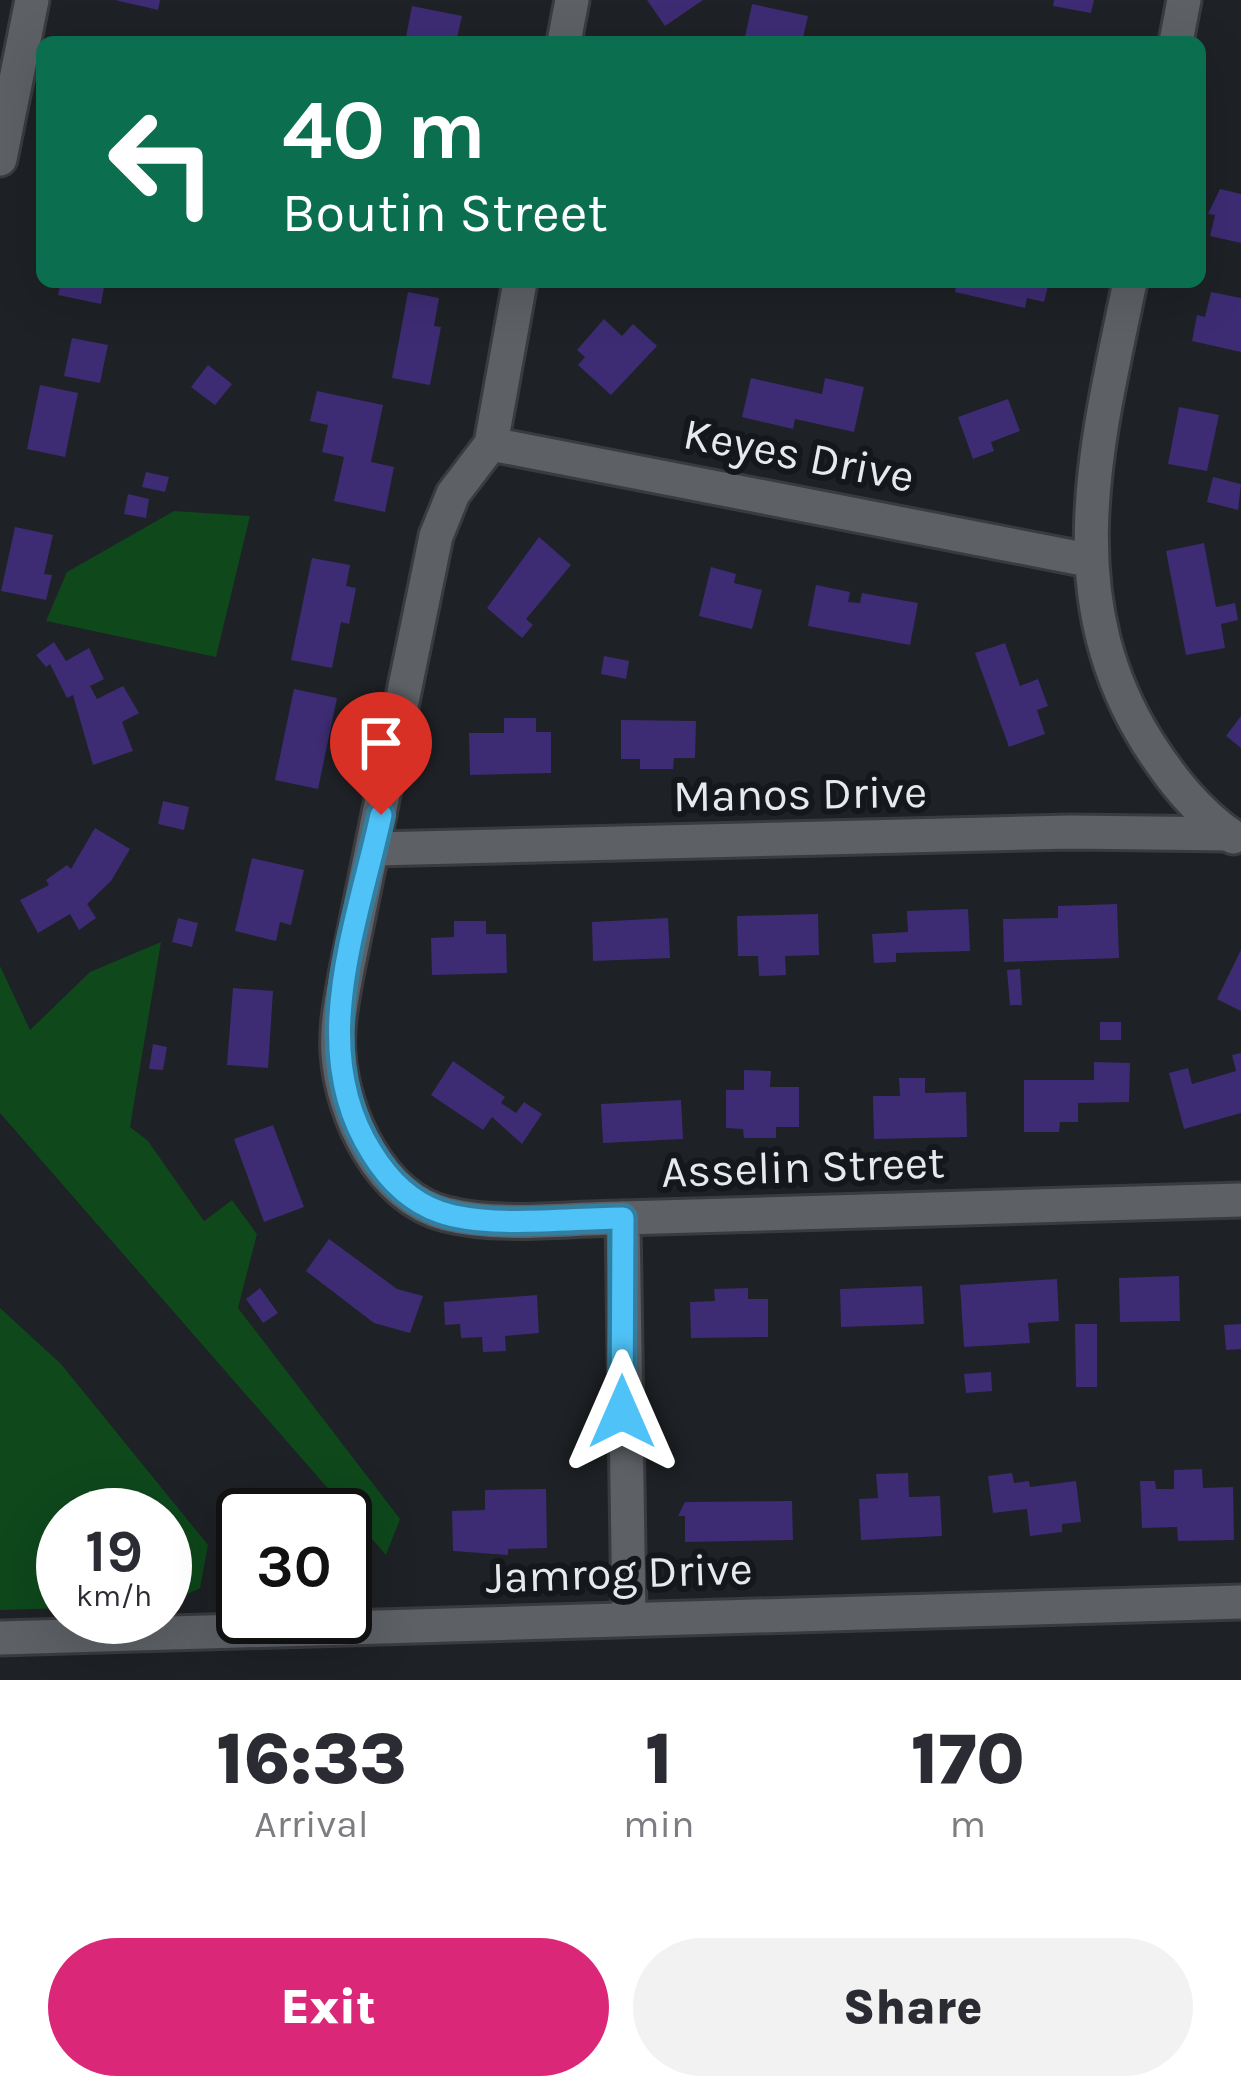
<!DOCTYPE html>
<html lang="en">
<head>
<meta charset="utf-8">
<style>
	body { margin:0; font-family:Karla,sans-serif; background:#f2f2f3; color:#2b2b33; height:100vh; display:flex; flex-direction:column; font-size:45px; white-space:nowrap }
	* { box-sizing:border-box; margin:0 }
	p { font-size:39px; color:#7c7c81 }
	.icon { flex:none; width:66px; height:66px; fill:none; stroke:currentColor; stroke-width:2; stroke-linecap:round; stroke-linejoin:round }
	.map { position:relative; height:1680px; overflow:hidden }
	.panel { display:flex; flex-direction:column; background:#fff; flex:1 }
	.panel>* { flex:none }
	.banner { position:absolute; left:36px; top:36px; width:1170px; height:252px; border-radius:18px; box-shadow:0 12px 48px #0002; background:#0b6e4f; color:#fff; overflow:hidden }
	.speed { position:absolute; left:36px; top:1488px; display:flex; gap:24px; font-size:60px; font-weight:700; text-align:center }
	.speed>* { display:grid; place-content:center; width:156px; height:156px; border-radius:50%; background:#fff; box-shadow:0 12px 48px #0002; line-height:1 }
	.speed small { font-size:30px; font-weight:400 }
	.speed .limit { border:6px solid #111; border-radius:18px; background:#fff; color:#111 }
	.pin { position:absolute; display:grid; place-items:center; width:102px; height:102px; color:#fff; margin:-123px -51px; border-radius:50% 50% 50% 0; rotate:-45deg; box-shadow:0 0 12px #0007 }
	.pin .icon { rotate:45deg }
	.me { position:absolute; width:132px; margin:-66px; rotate:0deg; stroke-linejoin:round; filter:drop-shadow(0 0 9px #0008) }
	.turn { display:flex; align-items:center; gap:42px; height:252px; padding:0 48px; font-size:54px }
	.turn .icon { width:156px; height:156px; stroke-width:2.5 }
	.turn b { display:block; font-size:84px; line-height:102px }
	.eta { display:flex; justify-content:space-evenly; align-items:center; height:204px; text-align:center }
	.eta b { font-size:72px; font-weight:800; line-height:84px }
	.cta { display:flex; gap:24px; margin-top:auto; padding:24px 48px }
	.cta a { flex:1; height:138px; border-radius:72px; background:#db2777; color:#fff; font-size:48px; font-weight:800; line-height:138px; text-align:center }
	.cta a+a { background:#f2f2f3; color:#2b2b33 }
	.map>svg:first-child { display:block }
	.green { fill:#0e481b }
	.building { fill:#3d2c73 }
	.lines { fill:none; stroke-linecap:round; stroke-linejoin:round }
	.minor-casing { stroke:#393b3f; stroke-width:39 }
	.minor { stroke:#5d6065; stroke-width:33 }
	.route-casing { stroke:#337fa1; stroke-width:30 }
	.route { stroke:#4fc3f7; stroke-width:21 }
	.labels { text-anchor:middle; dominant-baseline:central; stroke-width:12; stroke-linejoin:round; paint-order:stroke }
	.street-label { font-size:45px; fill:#e7eaec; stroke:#14171b }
</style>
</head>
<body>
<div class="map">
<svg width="1241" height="1680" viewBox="0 0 1241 1680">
	<rect width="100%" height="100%" fill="#1e2125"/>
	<g class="green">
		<polygon points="174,511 250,516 216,657 46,621 67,572"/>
		<polygon points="161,942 130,1127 148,1141 204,1221 232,1200 257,1234 238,1308 400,1519 386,1555 0,1113 0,966 30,1030 90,972"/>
		<polygon points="0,1308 61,1364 208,1545 200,1588 165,1605 165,1515 63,1515 63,1608 0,1610"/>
	</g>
	<g class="building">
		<polygon points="115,0 160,0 158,10"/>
		<polygon points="647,0 703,0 665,26"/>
		<polygon points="1054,0 1094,0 1091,13 1053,6"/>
		<polygon points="752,4 808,16 802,42 744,42"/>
		<polygon points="412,6 462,16 456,42 405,42"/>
		<polygon points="1220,189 1241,194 1241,243 1210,236 1215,215 1208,214"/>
		<polygon points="61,282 105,282 101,304 58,295"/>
		<polygon points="957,282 1049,282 1044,302 1027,298 1025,308 955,292"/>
		<polygon points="408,292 439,298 434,326 441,327 430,385 392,378"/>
		<polygon points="1211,292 1241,298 1241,352 1192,341 1197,315 1205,317"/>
		<polygon points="604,319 622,336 633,324 657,346 611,395 578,365 585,357 577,350"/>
		<polygon points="72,338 108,345 100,383 64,376"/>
		<polygon points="208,365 232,384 215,405 191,387"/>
		<polygon points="751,378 822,394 825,378 864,387 854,432 795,419 793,429 742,417"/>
		<polygon points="40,385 78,393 65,457 27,449"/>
		<polygon points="317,391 383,405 371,462 394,467 385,512 334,501 344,457 322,452 328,425 310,421"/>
		<polygon points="1008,399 1020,431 991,442 994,451 973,459 958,417"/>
		<polygon points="1179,407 1219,415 1207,471 1168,464"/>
		<polygon points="146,472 169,477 165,492 142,487"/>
		<polygon points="1213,477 1241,484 1238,510 1207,502"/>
		<polygon points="128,494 149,499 146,518 124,514"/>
		<polygon points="15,527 53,535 44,574 52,575 46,600 1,591"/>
		<polygon points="539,537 571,565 526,619 533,625 522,638 487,608"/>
		<polygon points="1204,543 1216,607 1235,603 1238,620 1221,624 1225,648 1186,655 1166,551"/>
		<polygon points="312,558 350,565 346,586 356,588 349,624 341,622 332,668 291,660"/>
		<polygon points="711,567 736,574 734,583 762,590 752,629 699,616"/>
		<polygon points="816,585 850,592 848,602 860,603 862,593 918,603 910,645 808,626"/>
		<polygon points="54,642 66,661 89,648 104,679 90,686 97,699 123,686 139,713 122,722 133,751 93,765 73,695 67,698 50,664 46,667 36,655"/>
		<polygon points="1005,643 1020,686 1038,679 1048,706 1037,710 1045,734 1009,747 975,653"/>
		<polygon points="604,656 629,661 626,679 601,674"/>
		<polygon points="294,689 337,698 318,789 275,780"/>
		<polygon points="1241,716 1241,748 1226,736"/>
		<polygon points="504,718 536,718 536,732 551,732 551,773 470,775 469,733 504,733"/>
		<polygon points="621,720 696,721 695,758 674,758 673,769 640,769 640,759 621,759"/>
		<polygon points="163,801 189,807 184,830 158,824"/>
		<polygon points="95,828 130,849 111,881 87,904 96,918 79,930 70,914 38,933 20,900 49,885 46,880 67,865 71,869"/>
		<polygon points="252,858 304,870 291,925 280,922 276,941 235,931"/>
		<polygon points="1117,904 1119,958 1004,962 1003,919 1058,918 1058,906"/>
		<polygon points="968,909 970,951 896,953 896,962 874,963 872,934 908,932 907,911"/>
		<polygon points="818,914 819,955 785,956 786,975 759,976 758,956 738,956 737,916"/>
		<polygon points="178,918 198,923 192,947 172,942"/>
		<polygon points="668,918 670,958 593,961 592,922"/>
		<polygon points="454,921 486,921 486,934 506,934 507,973 432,975 431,938 454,937"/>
		<polygon points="1241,950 1241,1011 1217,999"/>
		<polygon points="1020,969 1022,1005 1010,1005 1007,970"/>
		<polygon points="233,988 273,991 268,1068 227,1065"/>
		<rect x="1100" y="1022" width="21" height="18"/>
		<polygon points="153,1044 167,1047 163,1070 149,1069"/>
		<polygon points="1241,1053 1241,1113 1184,1129 1169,1073 1188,1068 1192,1084 1236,1071 1232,1055"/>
		<polygon points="453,1061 505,1097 501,1103 516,1113 524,1102 542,1114 522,1144 492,1117 483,1130 431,1095"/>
		<polygon points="1094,1062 1130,1063 1129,1102 1078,1103 1078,1122 1060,1122 1059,1132 1024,1132 1024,1080 1094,1080"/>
		<polygon points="744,1070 771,1071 770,1087 799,1087 799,1127 776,1127 776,1138 744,1138 743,1129 726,1128 726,1090 744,1090"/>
		<polygon points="899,1078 925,1078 925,1093 966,1092 967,1137 874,1139 873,1096 900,1096"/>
		<polygon points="681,1100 683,1139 603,1143 601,1104"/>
		<polygon points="273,1125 304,1207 264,1222 234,1139"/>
		<polygon points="329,1239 397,1289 423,1296 410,1333 374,1323 306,1271"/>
		<polygon points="1179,1276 1180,1321 1120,1322 1119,1278"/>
		<polygon points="1057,1279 1059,1321 1028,1323 1030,1343 964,1347 960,1285"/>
		<polygon points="922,1286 924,1324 841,1327 840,1289"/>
		<polygon points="260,1288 278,1313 263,1323 246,1299"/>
		<polygon points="748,1288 748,1299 768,1299 768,1337 691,1338 690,1302 715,1301 714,1289"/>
		<polygon points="537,1295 539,1333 505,1336 506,1351 483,1352 482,1337 461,1338 460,1324 445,1325 444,1302"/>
		<polygon points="1075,1324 1097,1324 1097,1387 1076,1387"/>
		<polygon points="1241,1324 1241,1349 1226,1350 1224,1325"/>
		<polygon points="991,1372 992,1391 966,1393 964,1374"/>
		<polygon points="1202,1469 1203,1488 1233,1487 1234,1540 1178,1541 1177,1527 1142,1528 1140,1481 1155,1481 1156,1489 1174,1489 1174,1470"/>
		<polygon points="908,1473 909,1497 940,1496 942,1536 861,1540 859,1499 878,1498 876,1474"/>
		<polygon points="1012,1473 1014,1483 1029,1481 1030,1487 1076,1481 1081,1522 1062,1524 1062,1532 1030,1536 1027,1509 993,1513 988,1476"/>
		<polygon points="546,1489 547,1548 508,1549 508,1555 453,1551 452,1511 485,1510 485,1490"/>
		<polygon points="792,1501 793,1540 685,1542 685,1516 678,1516 685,1502"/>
	</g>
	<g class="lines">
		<g class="minor-casing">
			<g id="minor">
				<polyline points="564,42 572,0"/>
				<polyline points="1176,42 1184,0"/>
				<polyline points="0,159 32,0"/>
				<path d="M520,282L491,444L453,494L436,536L347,970C342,998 336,1025 338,1053C342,1115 381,1198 446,1214C501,1228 567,1218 623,1218"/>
				<path d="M1130,282C1097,442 1055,595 1148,743C1171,779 1197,812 1233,837"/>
				<polyline points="491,444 1088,560"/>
				<polyline points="374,849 1071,832 1229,834"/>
				<polyline points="629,1618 623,1218 1241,1200"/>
				<polyline points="0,1638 1241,1602"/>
			</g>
		</g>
		<use href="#minor" class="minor"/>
	</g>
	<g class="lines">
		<g class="route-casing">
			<path id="route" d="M381,815C357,925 306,1050 372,1153C388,1179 411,1202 440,1212C489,1229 571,1218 623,1218L622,1412"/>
		</g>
		<use href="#route" class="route"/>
	</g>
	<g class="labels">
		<g class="street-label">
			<text transform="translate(799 455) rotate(11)">Keyes Drive</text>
			<text transform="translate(800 794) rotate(-1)">Manos Drive</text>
			<text transform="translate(803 1167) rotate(-2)">Asselin Street</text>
			<text transform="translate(619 1573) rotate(-2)">Jamrog Drive</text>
		</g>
	</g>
</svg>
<div class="speed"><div>19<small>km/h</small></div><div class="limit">30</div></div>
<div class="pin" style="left:381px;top:815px;background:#d93025"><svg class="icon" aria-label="arrive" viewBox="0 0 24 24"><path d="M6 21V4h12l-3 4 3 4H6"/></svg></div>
<svg class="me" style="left:622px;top:1412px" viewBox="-20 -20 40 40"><path d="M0-17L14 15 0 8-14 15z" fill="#4fc3f7" stroke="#fff" stroke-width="4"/></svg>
<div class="banner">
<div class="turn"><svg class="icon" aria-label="left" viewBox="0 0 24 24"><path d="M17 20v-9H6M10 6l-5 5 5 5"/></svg><div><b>40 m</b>Boutin Street</div></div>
</div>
</div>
<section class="panel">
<div class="eta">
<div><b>16:33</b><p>Arrival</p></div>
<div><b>1</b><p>min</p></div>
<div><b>170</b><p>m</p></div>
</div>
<div class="cta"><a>Exit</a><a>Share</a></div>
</section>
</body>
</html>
